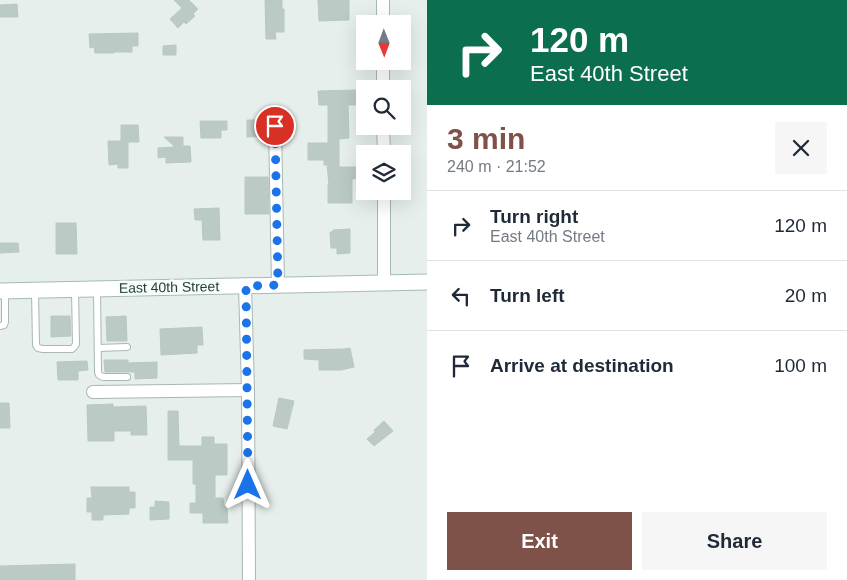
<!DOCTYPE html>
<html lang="en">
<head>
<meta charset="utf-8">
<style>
	body { margin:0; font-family:Arial,sans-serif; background:#f6f6f7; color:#1f2937; height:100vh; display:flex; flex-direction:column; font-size:19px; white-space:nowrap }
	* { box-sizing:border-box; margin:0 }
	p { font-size:16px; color:#747a83 }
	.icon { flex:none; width:28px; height:28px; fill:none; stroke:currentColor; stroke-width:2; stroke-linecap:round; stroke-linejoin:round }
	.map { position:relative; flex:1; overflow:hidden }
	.side { display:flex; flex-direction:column; background:#fff; width:420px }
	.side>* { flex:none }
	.guide { background:#0b6e4f; color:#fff; overflow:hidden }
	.needle { width:32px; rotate:179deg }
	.controls { position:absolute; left:356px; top:15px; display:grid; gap:10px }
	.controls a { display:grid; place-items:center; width:55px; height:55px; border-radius:0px; background:#fff; box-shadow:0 5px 20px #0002; font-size:25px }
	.pin { position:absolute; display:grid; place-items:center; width:42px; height:42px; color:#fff; margin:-21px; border:2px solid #fff; border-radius:50%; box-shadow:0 1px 5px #0007 }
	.me { position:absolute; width:55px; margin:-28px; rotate:0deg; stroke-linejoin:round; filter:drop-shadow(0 0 4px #0008) }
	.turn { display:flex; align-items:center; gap:18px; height:105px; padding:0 20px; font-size:22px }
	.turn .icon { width:65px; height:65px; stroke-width:2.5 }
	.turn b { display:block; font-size:35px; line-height:42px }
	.round { display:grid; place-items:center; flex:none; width:52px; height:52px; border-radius:0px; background:#f6f6f7 }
	.head { display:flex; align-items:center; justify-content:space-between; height:85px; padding:0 20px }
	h1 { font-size:30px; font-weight:800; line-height:38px; color:#7f5249 }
	.cta { display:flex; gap:10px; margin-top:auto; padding:10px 20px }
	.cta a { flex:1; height:58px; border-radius:0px; background:#7f5249; color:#fff; font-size:20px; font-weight:800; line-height:58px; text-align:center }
	.cta a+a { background:#f6f6f7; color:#1f2937 }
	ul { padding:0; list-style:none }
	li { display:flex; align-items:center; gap:15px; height:70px; padding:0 20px; border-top:1px solid #e0e1e3 }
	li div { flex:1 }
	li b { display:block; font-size:19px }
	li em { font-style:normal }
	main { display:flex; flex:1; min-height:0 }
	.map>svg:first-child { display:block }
	.building { fill:#bbcac4; stroke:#b8c9c2 }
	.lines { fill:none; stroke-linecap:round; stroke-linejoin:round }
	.service-casing { stroke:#a8b8b2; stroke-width:8 }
	.minor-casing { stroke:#a8b8b2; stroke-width:14 }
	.secondary-casing { stroke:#a4bbb3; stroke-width:17 }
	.service { stroke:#fff; stroke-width:6 }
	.minor { stroke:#fff; stroke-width:12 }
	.secondary { stroke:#fff; stroke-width:15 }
	.route { stroke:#1a73e8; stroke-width:9; stroke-dasharray:0 16.2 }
	.labels { text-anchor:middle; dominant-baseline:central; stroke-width:5; stroke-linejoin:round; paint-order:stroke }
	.street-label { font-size:14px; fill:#24423a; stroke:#f7fbf9 }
</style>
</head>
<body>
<main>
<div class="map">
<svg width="427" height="580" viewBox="0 0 427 580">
	<rect width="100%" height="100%" fill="#e6efeb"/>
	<g class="building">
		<polygon points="174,0 189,0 198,9 193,14 195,16 186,24 184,22 178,28 170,19 182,8"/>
		<polygon points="265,0 282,0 282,9 284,9 284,32 275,32 276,39 266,39"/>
		<polygon points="318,0 349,0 349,20 319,21"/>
		<polygon points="17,4 18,17 0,17 0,5"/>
		<polygon points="138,33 138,46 132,46 132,52 114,52 114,53 95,53 94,47 90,48 89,34"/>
		<polygon points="176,45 176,55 163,55 163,46"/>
		<polygon points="357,90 357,105 348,105 349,138 339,139 339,167 364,167 364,178 352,179 352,203 328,203 328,184 329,184 327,165 324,165 324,160 308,160 308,143 328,143 328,105 319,105 318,91"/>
		<polygon points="247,120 267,120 267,136 247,137"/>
		<polygon points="200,121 227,121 227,130 221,130 221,138 201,138"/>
		<polygon points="121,125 138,125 139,142 128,142 128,168 118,168 118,164 109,165 108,141 121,141"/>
		<polygon points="164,137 183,137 183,146 190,146 191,162 166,163 166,157 158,158 158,148 175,147"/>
		<polygon points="245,177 268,177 269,214 245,214"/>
		<polygon points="219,208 220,240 203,240 202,220 195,220 194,209"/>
		<polygon points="56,223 76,223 77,254 56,254"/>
		<polygon points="350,229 350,253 337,254 337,248 331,248 330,232 333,232 333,230"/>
		<polygon points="0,243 18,243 19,252 0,253"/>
		<polygon points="51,316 70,316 71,336 51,337"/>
		<polygon points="126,316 127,341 107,341 106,317"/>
		<polygon points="202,327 203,345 197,345 197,353 161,355 160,329"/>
		<polygon points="350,348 354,367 341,370 319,370 319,360 304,359 304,350 344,349"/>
		<polygon points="104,360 128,360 128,363 157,362 157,378 135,379 135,372 105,372"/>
		<polygon points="87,361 88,370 78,371 78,380 58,380 57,362"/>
		<polygon points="279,398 294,401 287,429 273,426"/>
		<polygon points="0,403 9,403 10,428 0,428"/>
		<polygon points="113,404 113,407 146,406 147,435 131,435 131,431 114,431 114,441 88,441 87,405"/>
		<polygon points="168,411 178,411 179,446 202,446 202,437 214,437 214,444 227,444 227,475 215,475 215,498 223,498 224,506 227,506 228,523 203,523 203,513 190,513 190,503 196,503 196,484 193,484 193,460 168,460"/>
		<polygon points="384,421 393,431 374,446 367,439 375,432 374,430"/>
		<polygon points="91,487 129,487 129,492 135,492 135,508 129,508 129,514 103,515 103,520 92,520 92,512 87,512 87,498 92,498"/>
		<polygon points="155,501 169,502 169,519 150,520 150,507 155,507"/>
		<polygon points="75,564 75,580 0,580 0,566"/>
	</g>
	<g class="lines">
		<g class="service-casing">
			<g id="service">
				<polyline points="97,289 98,372 99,375 103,377 127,377"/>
				<polyline points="35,291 36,345 38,348 43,349 72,349 74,347 76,344 75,290"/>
				<polyline points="0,326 4,325 5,322 5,291"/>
				<polyline points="98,348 127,347"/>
			</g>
		</g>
		<g class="minor-casing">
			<g id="minor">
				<polyline points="383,0 383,24"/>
				<polyline points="383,61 383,89"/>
				<polyline points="275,126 278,285"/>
				<polyline points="383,126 384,154"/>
				<polyline points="384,191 384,283"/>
				<polyline points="245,286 248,390 249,580"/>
				<polyline points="93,392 248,390"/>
			</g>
		</g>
		<g class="secondary-casing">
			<polyline id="secondary" points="0,291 427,282"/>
		</g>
		<use href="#service" class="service"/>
		<use href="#minor" class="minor"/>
		<use href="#secondary" class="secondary"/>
	</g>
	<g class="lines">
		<polyline class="route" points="248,485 246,286 278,285 275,126"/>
	</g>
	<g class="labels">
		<g class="street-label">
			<text transform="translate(169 287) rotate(-1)">East 40th Street</text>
		</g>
	</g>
</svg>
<div class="controls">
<a><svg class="needle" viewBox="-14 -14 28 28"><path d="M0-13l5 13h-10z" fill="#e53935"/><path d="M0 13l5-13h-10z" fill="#747a83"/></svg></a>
<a><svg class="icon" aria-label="search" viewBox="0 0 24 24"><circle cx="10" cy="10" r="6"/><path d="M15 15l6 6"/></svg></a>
<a><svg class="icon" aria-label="layers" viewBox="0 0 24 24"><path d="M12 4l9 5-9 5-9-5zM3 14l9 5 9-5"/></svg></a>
</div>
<div class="pin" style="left:275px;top:126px;background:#d93025"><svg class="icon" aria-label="arrive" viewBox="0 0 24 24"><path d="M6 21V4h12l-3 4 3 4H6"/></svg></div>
<svg class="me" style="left:248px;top:485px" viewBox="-20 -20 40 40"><path d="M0-17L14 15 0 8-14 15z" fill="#1a73e8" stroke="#fff" stroke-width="4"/></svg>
</div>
<section class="side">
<div class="guide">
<div class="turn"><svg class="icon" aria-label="right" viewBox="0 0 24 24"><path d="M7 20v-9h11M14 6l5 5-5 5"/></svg><div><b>120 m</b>East 40th Street</div></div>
</div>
<div class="head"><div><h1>3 min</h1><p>240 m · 21:52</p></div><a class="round"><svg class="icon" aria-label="close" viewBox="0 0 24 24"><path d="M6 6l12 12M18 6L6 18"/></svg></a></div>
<ul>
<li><svg class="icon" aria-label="right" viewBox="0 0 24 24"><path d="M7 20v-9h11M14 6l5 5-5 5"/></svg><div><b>Turn right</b><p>East 40th Street</p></div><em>120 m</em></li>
<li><svg class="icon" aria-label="left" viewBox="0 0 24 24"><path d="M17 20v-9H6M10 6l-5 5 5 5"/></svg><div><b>Turn left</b></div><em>20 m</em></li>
<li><svg class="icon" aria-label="arrive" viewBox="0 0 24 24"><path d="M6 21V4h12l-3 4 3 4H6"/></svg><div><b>Arrive at destination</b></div><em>100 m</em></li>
</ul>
<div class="cta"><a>Exit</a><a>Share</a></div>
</section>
</main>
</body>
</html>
